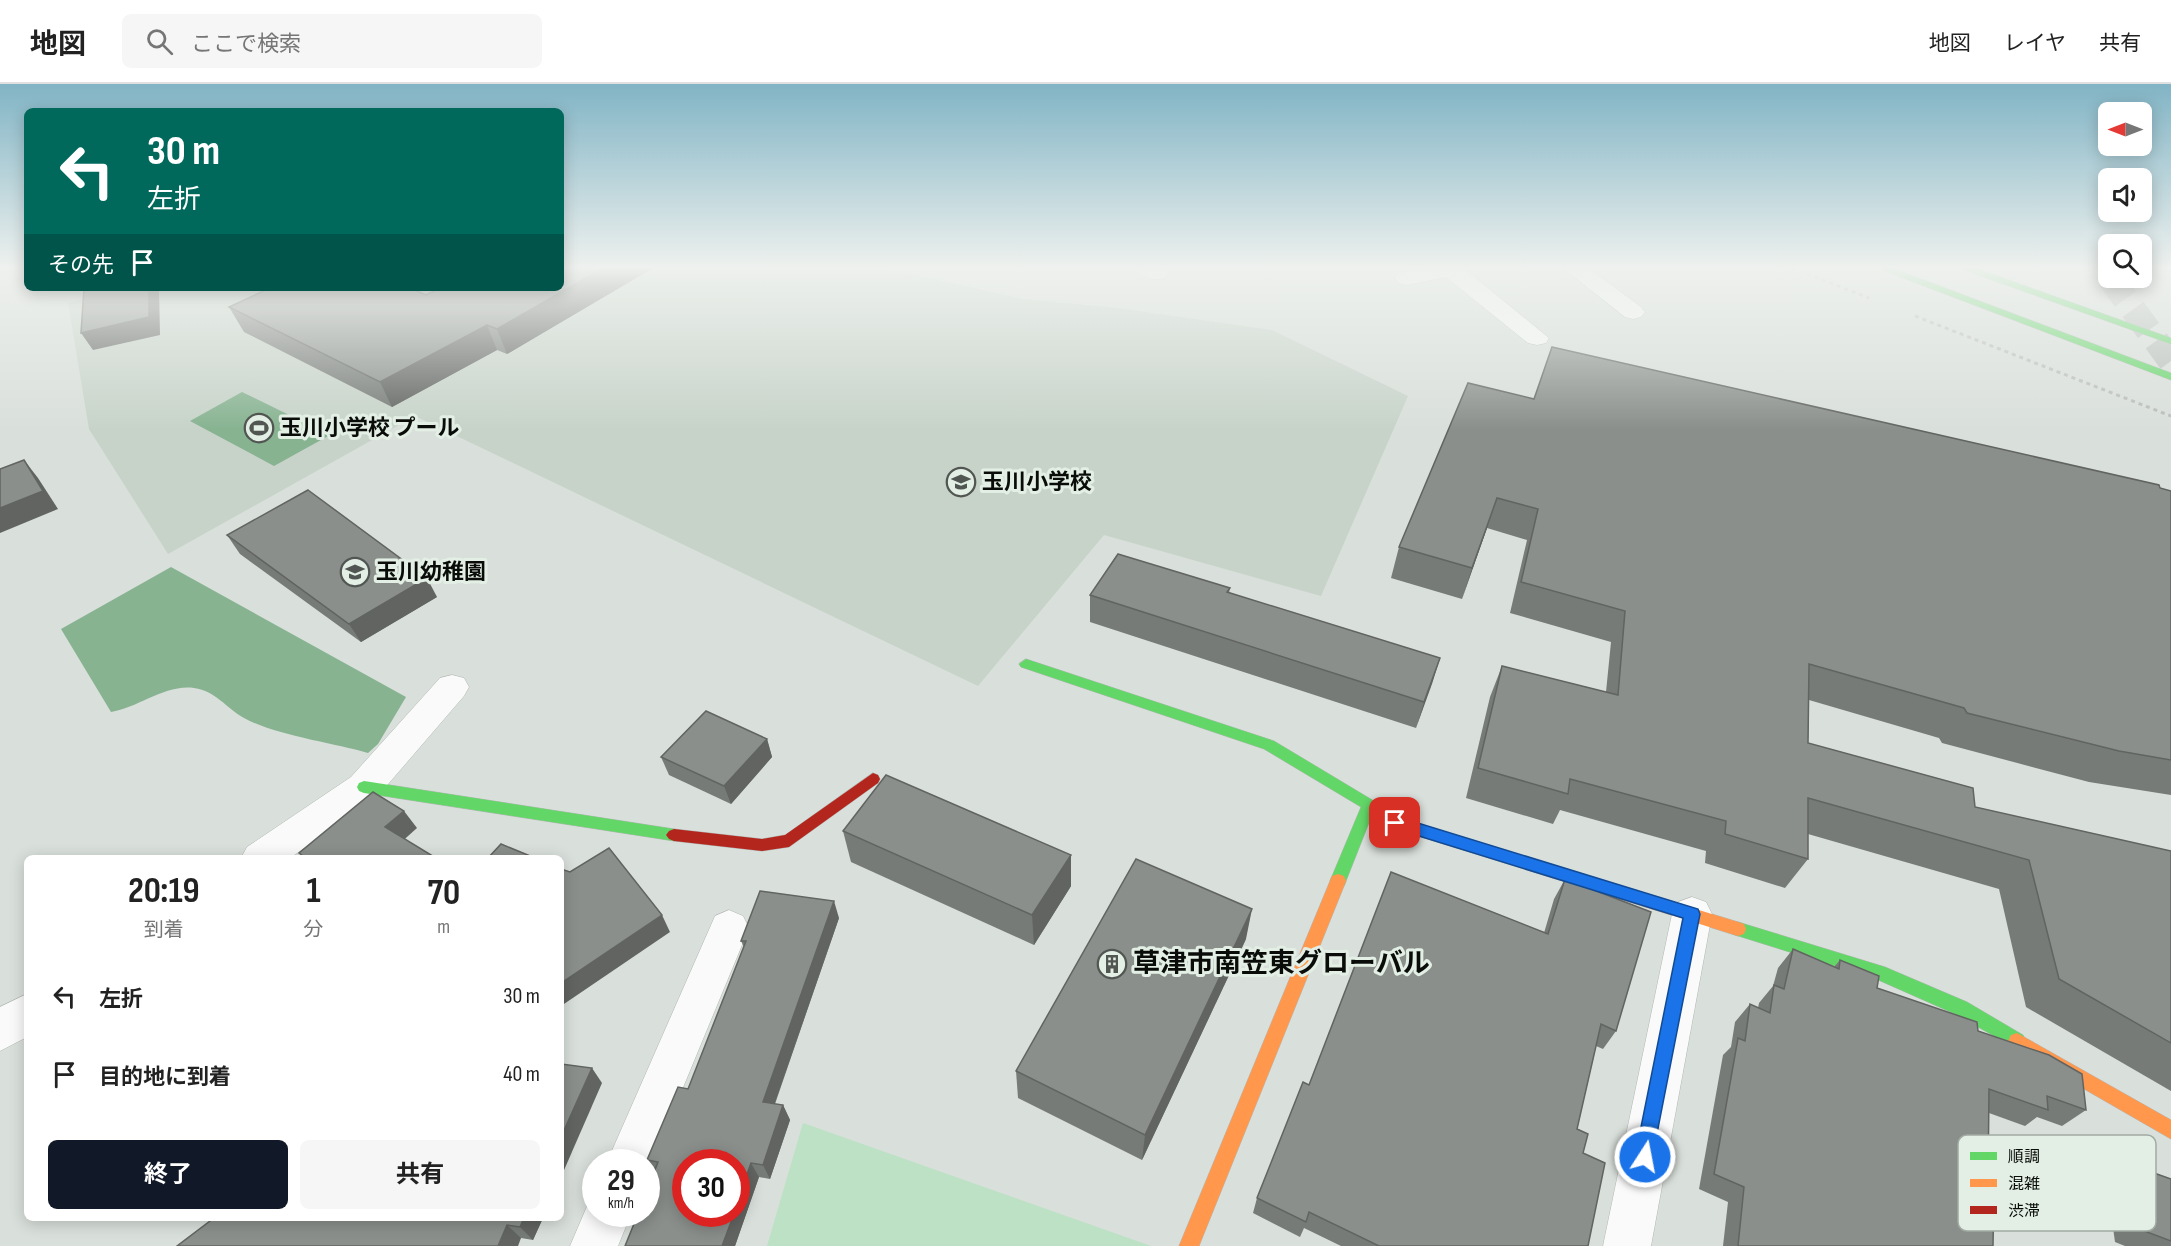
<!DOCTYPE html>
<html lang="ja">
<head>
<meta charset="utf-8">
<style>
	body { margin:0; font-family:"Sofia Sans Condensed","Noto Sans JP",sans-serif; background:#f6f6f6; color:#222; height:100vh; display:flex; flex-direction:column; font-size:22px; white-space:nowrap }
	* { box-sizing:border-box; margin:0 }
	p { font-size:20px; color:#767676 }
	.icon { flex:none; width:33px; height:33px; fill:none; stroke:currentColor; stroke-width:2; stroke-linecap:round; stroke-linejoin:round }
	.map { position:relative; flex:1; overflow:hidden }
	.details { position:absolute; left:24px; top:771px; width:540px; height:366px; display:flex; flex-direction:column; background:#fff; border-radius:9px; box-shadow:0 3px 15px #0003 }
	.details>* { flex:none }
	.hud { position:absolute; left:24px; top:24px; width:540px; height:183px; border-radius:9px; box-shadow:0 3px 15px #0003; background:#00695c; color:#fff; overflow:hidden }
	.needle { width:39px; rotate:270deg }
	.controls { position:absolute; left:2098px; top:18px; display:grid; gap:12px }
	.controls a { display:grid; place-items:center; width:54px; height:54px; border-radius:9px; background:#fff; box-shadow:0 3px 15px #0003; font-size:30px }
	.speed { position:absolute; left:582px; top:1065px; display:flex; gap:12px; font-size:30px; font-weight:700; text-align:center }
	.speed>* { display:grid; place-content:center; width:78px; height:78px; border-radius:50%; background:#fff; box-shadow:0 3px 15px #0003; line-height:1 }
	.speed small { font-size:15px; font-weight:400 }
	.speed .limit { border:9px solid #d22; background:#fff; color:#111 }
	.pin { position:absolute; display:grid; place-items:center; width:51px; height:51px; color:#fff; margin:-26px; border-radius:12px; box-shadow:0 3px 9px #0006 }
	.me { position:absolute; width:66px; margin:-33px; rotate:11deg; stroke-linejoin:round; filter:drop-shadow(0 0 4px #0008) }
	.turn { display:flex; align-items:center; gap:21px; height:126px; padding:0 24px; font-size:27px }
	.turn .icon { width:78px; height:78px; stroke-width:2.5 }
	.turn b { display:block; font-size:42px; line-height:51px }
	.then { display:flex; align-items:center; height:57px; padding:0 24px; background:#0003; gap:12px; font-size:22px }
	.eta { display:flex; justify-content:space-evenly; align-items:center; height:102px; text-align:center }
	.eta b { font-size:36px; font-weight:700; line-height:42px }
	.action { display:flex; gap:12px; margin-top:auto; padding:12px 24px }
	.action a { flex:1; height:69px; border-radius:9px; background:#111827; color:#fff; font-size:24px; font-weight:700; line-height:69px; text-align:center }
	.action a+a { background:#f6f6f6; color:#222 }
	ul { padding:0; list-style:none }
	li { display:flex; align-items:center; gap:18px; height:78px; padding:0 24px }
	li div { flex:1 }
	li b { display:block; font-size:22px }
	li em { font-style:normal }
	header { display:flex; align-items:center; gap:36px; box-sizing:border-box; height:84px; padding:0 30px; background:#fff; border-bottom:2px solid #e0e0e0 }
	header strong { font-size:28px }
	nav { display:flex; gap:33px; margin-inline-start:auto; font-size:21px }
	.search { width:420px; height:54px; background:#f6f6f6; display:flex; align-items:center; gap:15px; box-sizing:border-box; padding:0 21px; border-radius:9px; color:#767676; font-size:22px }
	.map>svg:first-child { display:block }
	.built { fill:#c7d3c9 }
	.green { fill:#bce1c4 }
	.water { fill:#87b391 }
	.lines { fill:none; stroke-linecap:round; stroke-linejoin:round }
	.street-tunnel { stroke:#babfbb; stroke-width:26; stroke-dasharray:26 13; stroke-linecap:butt }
	.street-casing { stroke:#b2b7b3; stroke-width:1 }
	.fast-casing { stroke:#b2b7b3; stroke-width:1 }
	.slow-casing { stroke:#b2b7b3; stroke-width:1 }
	.jam-casing { stroke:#b2b7b3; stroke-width:1 }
	.path { stroke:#babcbb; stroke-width:3; stroke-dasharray:4 4; stroke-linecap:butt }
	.street { fill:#f9faf9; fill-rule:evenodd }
	.fast { fill:#63d668; fill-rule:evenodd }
	.slow { fill:#ff974d; fill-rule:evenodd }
	.jam { fill:#b3261e; fill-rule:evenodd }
	.wall { fill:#777b78 }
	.shaded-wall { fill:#616461 }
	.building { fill:#8a8f8b; stroke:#616461; stroke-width:1.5 }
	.route { fill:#1a73e8; stroke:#114b97; stroke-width:1.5 }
	.labels { text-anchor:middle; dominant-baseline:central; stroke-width:6; stroke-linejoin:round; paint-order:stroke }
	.poi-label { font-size:22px; font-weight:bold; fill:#090c09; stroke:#e3efe5; text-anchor:start }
	.near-poi-label { font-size:27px; font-weight:bold; fill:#090c09; stroke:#e3efe5; text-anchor:start }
	.key { fill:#e3efe5; stroke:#a2aba3; stroke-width:1.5 }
	.key-label { font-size:16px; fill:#090c09 }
</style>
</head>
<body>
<header>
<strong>地図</strong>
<div class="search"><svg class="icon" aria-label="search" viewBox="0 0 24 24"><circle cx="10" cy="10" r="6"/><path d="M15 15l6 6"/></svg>ここで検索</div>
<nav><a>地図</a><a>レイヤ</a><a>共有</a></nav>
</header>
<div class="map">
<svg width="2171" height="1162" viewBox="0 0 2171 1162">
	<rect width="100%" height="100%" fill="#d9dfda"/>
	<polygon class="built" points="561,184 885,184 1022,215 1117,224 1272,246 1408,312 1321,512 1104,451 978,602 415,332 168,470 89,345 68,219 123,206 146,204 561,204"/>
	<polygon class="green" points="803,1039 1151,1162 767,1162"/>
	<g class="water">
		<polygon points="242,308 330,351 274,382 190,337"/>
		<path d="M171,483L406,613L378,660L368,669C333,659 275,651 244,634C226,624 216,607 194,604C165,600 138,624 111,628L61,545Z"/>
	</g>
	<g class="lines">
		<polyline class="street-tunnel" points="2110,194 2171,277"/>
		<g class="street-casing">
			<g id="street">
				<path d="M1136,184H1164L1168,189L1165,194C1154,197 1142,194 1136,184Z"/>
				<polygon points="1425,184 1469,184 1467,187 1549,254 1546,259 1537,261 1528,259 1446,193 1407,201 1399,199 1395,194 1399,189"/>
				<polygon points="1563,184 1588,184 1641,223 1645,228 1641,233 1633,235 1625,233"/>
				<polygon points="2092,184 2109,184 2109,194 2116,194 2107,197 2099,195"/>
				<polygon points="452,591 464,594 469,603 464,612 377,713 290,774 241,774 247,763 351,693 440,594"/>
				<polygon points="1692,813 1706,818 1712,830 1651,1162 1603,1162 1672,830 1678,818"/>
				<polygon points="729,826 743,832 749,844 646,1093 646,1078 607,1078 715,832"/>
				<polygon points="27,910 27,953 0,967 0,923"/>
				<polygon points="596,1112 596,1130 631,1130 618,1162 570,1162 591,1113"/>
			</g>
		</g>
		<g class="fast-casing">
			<g id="fast">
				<polygon points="1881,184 1892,184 2171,289 2171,296 1882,186"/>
				<polygon points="1963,184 1975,184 2171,254 2171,260 1964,186"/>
				<polygon points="1026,575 1274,657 1374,717 1376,721 1344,802 1338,804 1332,802 1330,797 1361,723 1264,665 1021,583 1019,580"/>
				<polygon points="364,697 674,745 679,747 682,751 679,755 674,757 364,709 359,707 357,703 359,699"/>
				<polygon points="1738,838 1885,883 1967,918 2023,951 2026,957 2023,963 2017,965 1955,930 1876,895 1732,850 1730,845 1732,840"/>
			</g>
		</g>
		<g class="slow-casing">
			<g id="slow">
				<polygon points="1395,733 1738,838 1744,840 1746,845 1744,850 1738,852 1390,743 1387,739 1390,735"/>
				<polygon points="1338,790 1344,792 1346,797 1199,1162 1179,1162 1330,797 1332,792"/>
				<polygon points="2017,949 2171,1036 2171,1055 2011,963 2008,957 2011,951"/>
			</g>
		</g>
		<g class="jam-casing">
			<polygon id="jam" points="873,689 878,691 880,695 878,699 789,763 762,767 674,757 669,755 666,751 669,747 674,745 762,755 785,751"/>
		</g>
		<g class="path">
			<polyline points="1792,184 1869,214"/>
			<polyline points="1915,232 2171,332"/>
		</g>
		<use href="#street" class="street"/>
		<use href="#fast" class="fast"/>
		<use href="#slow" class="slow"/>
		<use href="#jam" class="jam"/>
	</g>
	<g class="wall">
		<polygon points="561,184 653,184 507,270 497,266 392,323 244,248 229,223 426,211"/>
		<polygon points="1534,315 2160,404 2171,407 2171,711 2089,698 1942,659 1939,654 1809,616 1808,659 1975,723 2171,767 2171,1007 2026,923 1999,805 1808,750 1808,775 1785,804 1705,779 1706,767 1560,726 1553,740 1466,714 1490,613 1502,582 1606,608 1611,558 1510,529 1527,456 1487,444 1462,515 1391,494 1399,463"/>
		<polygon points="227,451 437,513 361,558 240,470"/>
		<polygon points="1230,504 1229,509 1440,574 1416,644 1090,538 1090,511"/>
		<polygon points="767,655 772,673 731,720 669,691 661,673"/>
		<polygon points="843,747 1071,771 1071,802 1034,861 851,778"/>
		<polygon points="1565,795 1616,947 1603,965 1596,962 1577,1045 1583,1069 1588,1162 1341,1162 1304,1144 1300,1153 1253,1129 1257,1114 1309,1001 1544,849 1554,815"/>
		<polygon points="839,834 775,1020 783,1021 790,1036 770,1095 759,1093 735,1162 625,1162 655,1087 647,1076 688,1005 744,863 741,857"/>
		<polygon points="1246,855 1142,1076 1018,1014 1016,987"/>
		<polygon points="1793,865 1834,883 1840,876 1877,904 1978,947 2086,1026 2062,1042 2037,1033 2025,1042 1989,1029 1988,1101 1993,1162 1723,1162 1728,1118 1699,1105 1723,971 1731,963 1735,938 1750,920 1758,924 1759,919 1773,902 1778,884"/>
		<polygon points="2129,1080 2171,1095 2171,1162 2125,1162 2115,1158 2106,1094"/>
		<polygon points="214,1134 543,1134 533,1156 521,1154"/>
	</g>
	<g class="shaded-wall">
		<polygon points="603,184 653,184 507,270 497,245"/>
		<polygon points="149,204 158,204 159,206 160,251 93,266 81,249"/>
		<polygon points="487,241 497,266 392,323 380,298"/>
		<polygon points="24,376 38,394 58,425 0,449 0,424"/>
		<polygon points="1497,414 1487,444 1462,515 1472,484"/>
		<polygon points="427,494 437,513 361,558 349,540"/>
		<polygon points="1440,574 1432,600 1416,644 1424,618"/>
		<polygon points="767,655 772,673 731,720 724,702"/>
		<polygon points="404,727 417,744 398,761 385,743"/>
		<polygon points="1071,771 1071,802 1034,861 1032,831"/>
		<polygon points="834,817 839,834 770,1033 763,1018"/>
		<polygon points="1252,825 1246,855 1142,1076 1145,1051"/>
		<polygon points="662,831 670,848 561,922 561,899"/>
		<polygon points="592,984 602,999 561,1093 561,1053"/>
		<polygon points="783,1021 790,1036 770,1095 763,1081"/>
		<polygon points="751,1079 759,1093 735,1162 722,1162 734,1130 736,1130 736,1121"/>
		<polygon points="524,1134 543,1134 533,1156 520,1143"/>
		<polygon points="507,1141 521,1154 518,1162 498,1162"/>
	</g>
	<g class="building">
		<polygon points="561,184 603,184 497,245 487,241 380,298 229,223 270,204 410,204 426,211 440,204 561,204"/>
		<polygon points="84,204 149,204 149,233 81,249"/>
		<polygon points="1552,263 2159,401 2160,404 2171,407 2171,676 2119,667 1967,629 1964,624 1809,580 1808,659 1973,704 1975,723 2171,767 2171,959 2059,895 2029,776 1808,714 1808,775 1725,750 1726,737 1570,695 1568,710 1478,684 1502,582 1618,611 1625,527 1521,498 1538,425 1497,414 1472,484 1399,463 1468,299 1534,315"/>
		<polygon points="24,376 43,407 0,424 0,385"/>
		<polygon points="308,406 427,494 349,540 227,451"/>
		<polygon points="1118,470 1230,504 1227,508 1440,574 1424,618 1090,511"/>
		<polygon points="706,627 767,655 724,702 661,673"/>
		<polygon points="886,691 1071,771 1032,831 843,747"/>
		<polygon points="373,708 404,727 385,743 436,774 306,774 299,769"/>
		<polygon points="501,760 535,774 488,774"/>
		<polygon points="609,764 662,831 561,899 561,785 570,788"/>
		<polygon points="1136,775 1252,825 1145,1051 1016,987"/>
		<polygon points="1391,788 1548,850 1565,795 1651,828 1616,947 1601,940 1577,1045 1588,1050 1583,1069 1605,1079 1588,1162 1379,1162 1309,1128 1306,1138 1257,1114 1303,998 1309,1001"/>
		<polygon points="760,807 834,817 763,1018 783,1021 763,1081 751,1079 736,1121 736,1078 686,1078 686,1130 734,1130 722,1162 625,1162 638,1130 646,1130 646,1108 658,1078 647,1076 678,1003 688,1005 746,857 741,857"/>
		<polygon points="1793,865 1839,885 1840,876 1879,892 1877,904 1977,938 1978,947 2049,971 2082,990 2086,1026 2047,1012 2048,1026 1989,1005 1988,1101 1994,1103 1993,1162 1738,1162 1744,1103 1714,1090 1738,954 1745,957 1750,920 1770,929 1774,901 1784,905"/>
		<polygon points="561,980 592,984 561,1053"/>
		<polygon points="2129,1080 2171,1095 2171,1157 2139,1145"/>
		<polygon points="214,1134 524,1134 520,1143 507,1141 498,1162 177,1162"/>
	</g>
	<linearGradient id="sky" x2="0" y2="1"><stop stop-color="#81b4c5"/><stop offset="0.53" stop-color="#eef1ee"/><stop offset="1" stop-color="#eef1ee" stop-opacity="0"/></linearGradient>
	<rect width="2171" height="346" fill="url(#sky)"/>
	<polygon class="route" points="1395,732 1698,825 1700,830 1651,1080 1645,1083 1638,1080 1635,1073 1683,834 1390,743 1387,739 1390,734"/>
	<defs>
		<g id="stadium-ring" transform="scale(1.5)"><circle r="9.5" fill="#e3efe5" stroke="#525652" stroke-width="1.5"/><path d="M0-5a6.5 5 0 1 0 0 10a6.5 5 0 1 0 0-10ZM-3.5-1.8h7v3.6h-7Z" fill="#525652"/></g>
		<g id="school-ring" transform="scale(1.5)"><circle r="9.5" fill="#e3efe5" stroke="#525652" stroke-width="1.5"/><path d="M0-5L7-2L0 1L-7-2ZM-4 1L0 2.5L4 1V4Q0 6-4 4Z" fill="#525652"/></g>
		<g id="building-ring" transform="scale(1.5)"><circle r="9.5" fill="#e3efe5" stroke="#525652" stroke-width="1.5"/><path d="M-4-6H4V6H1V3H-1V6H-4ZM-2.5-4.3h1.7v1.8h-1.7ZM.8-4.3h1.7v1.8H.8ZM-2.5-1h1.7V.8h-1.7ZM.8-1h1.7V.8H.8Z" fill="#525652"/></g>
	</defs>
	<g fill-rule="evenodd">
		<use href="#stadium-ring" x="259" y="344"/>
		<use href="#school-ring" x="961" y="398"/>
		<use href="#school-ring" x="355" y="488"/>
		<use href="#building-ring" x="1112" y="880"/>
	</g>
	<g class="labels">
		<g class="poi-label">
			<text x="280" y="344">玉川小学校 プール</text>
			<text x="982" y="398">玉川小学校</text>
			<text x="376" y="488">玉川幼稚園</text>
		</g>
		<g class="near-poi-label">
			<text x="1133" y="880">草津市南笠東グローバル</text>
		</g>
	</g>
	<rect x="1958" y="1051" width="198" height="96" rx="9" class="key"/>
	<rect x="1970" y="1068" width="27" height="8" fill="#63d668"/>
	<rect x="1970" y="1095" width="27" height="8" fill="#ff974d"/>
	<rect x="1970" y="1122" width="27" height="8" fill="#b3261e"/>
	<g class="key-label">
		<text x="2008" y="1078">順調</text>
		<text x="2008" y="1105">混雑</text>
		<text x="2008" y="1132">渋滞</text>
	</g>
</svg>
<div class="controls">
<a><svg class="needle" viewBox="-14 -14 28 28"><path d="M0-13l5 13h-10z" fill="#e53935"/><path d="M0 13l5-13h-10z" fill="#767676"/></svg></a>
<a><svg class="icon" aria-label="sound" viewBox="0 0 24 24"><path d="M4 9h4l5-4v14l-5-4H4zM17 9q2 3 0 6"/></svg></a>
<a><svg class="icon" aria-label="search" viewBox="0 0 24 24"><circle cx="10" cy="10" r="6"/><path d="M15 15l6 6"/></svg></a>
</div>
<div class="speed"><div>29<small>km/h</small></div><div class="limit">30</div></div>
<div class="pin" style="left:1395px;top:739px;background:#d93025"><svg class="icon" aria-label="arrive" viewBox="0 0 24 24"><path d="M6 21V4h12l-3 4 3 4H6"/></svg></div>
<svg class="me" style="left:1645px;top:1073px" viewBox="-20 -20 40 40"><circle r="17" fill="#1a73e8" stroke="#fff" stroke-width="3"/><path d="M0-11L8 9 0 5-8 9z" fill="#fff"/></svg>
<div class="hud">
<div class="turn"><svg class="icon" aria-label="left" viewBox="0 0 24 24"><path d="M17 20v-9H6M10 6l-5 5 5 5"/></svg><div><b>30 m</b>左折</div></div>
<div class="then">その先<svg class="icon" aria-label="arrive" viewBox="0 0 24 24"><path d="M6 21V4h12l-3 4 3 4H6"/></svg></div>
</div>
<section class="details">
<div class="eta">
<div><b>20:19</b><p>到着</p></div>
<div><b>1</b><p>分</p></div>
<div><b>70</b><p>m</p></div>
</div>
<ul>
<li><svg class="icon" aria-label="left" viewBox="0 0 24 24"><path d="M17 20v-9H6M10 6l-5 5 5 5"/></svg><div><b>左折</b></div><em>30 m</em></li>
<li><svg class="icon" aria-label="arrive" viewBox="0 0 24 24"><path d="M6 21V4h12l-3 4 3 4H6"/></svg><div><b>目的地に到着</b></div><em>40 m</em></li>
</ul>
<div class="action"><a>終了</a><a>共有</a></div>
</section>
</div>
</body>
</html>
